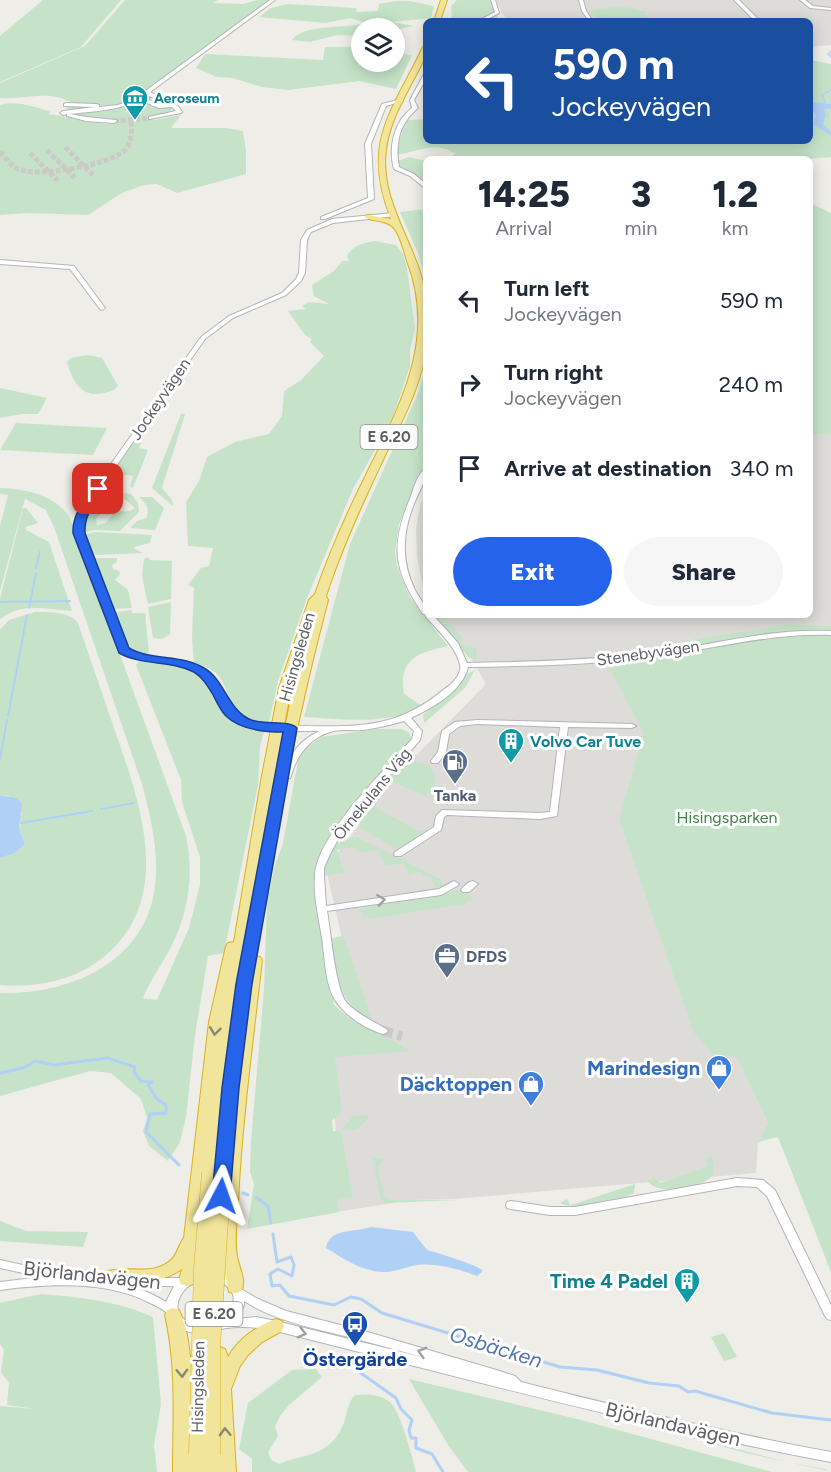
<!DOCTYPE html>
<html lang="en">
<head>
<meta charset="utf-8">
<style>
	body { margin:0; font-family:Figtree,sans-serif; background:#f6f6f7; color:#1f2937; height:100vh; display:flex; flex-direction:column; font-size:22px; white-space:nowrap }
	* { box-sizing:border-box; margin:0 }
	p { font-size:20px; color:#747a83 }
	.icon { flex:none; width:33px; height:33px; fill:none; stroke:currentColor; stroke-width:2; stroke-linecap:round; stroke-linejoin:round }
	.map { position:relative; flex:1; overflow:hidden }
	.drawer { position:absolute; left:423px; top:156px; width:390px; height:462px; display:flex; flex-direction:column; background:#fff; border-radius:9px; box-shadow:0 3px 15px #0003 }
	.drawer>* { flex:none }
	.top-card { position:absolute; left:423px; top:18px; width:390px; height:126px; border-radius:9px; box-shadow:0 3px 15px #0003; background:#1a4fa0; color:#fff; overflow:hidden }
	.buttons { position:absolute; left:351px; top:18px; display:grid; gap:12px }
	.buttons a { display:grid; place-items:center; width:54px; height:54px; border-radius:50%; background:#fff; box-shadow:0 3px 15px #0003; font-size:30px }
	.pin { position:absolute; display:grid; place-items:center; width:51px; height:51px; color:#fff; margin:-26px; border-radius:12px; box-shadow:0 3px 9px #0006 }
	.me { position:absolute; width:66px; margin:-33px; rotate:4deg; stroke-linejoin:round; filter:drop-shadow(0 0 4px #0008) }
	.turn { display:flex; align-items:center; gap:21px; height:126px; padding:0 30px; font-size:27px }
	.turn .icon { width:78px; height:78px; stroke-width:2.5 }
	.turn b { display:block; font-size:42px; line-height:51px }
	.eta { display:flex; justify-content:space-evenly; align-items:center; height:102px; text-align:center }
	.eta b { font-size:36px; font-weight:800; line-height:42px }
	.cta { display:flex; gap:12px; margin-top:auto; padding:12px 30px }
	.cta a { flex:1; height:69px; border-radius:36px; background:#2563eb; color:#fff; font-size:24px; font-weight:800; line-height:69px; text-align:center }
	.cta a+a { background:#f6f6f7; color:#1f2937 }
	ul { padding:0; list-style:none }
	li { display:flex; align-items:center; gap:18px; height:84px; padding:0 30px }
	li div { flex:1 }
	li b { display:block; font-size:22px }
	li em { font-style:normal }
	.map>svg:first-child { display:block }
	.industrial { fill:#dddcd9 }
	.green { fill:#c6e3c9; fill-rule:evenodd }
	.water { fill:#b0d0f5 }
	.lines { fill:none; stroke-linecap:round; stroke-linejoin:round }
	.stream-far2 { stroke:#b0d0f5; stroke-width:1.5 }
	.stream-far1 { stroke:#b0d0f5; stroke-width:2 }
	.stream { stroke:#b0d0f5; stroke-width:3 }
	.minor-tunnel-far1 { stroke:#cacac6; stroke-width:5; stroke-dasharray:5 2; stroke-linecap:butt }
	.minor-tunnel { stroke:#cacac6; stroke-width:10; stroke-dasharray:10 5; stroke-linecap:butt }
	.minor-casing { stroke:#b4b5b9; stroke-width:2 }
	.highway-casing { stroke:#dab21b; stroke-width:2 }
	.minor { fill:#fff; fill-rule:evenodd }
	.highway { fill:#f1e49b; fill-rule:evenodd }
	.highway-bridge-casing { stroke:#dab21b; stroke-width:17; stroke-linecap:butt }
	.highway-bridge { stroke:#f1e49b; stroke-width:16 }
	.oneway { stroke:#9ea0a3 }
	.oneway2 { stroke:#8a8875 }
	.route { fill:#2563eb; stroke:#184099; stroke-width:1.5 }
	.labels { text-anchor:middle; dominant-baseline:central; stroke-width:6; stroke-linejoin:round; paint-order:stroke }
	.far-culture-label { font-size:14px; font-weight:bold; fill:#0d838f; stroke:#fff; text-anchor:start }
	.shield { fill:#fff; stroke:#8e9093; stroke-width:1.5 }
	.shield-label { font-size:15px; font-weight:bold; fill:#5e6065 }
	.street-label { font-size:16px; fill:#5e6065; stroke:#fff }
	.culture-label { font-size:16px; font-weight:bold; fill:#0d838f; stroke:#fff; text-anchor:start }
	.service-label { font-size:16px; font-weight:bold; fill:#4e5e75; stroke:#fff }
	.park-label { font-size:16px; fill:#40824a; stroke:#fff }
	.near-shop-label { font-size:20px; font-weight:bold; fill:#366cbe; stroke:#fff; text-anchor:end }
	.near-street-label { font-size:20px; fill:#5e6065; stroke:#fff }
	.near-culture-label { font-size:20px; font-weight:bold; fill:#0d838f; stroke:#fff; text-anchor:end }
	.near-transit-label { font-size:20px; font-weight:bold; fill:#164399; stroke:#fff }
	.near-water-label { font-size:21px; font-style:italic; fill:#5275ae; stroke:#fff }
</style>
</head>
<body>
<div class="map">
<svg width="831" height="1472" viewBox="0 0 831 1472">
	<rect width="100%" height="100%" fill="#eeede7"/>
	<g class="industrial">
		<polygon points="496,0 831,0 831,45 810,47 810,21 508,21 501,12"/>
		<polygon points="810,434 831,435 831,626 790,624 682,641 712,691 712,1054 737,1057 768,1123 758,1142 756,1173 454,1199 412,1200 336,1212 336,1132 330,1051 355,995 326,869 393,779 486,684 471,658 436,615 810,615"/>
		<polygon points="426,493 426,603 417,556 416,529 420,505"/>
	</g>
	<g class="green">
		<polygon points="43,0 121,0 81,47 0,82 0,36"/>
		<path d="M125,0H218L213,3L243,4L257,0H270L138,98L126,105C146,97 150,106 170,107L173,111L151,117L154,120L181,115L171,128H226L243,131L246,151V174L177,193L157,184L144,185L122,193L88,215L28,213L0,215V105C15,100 36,107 51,112L48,114C72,117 89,124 113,124L115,120L80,116L66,108L72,103C48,89 25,100 0,98V83L85,46Z"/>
		<polygon points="457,0 492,0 499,21 449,21 452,16 451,6"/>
		<path d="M396,1H410L434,6L431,18L392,22L414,26L400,29L401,33L395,35L394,28H362L361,36L337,35L310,42L292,40C304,23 348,29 367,23L350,18L326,23L259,17L271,8L287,4L356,8L357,12L378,11L379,4Z"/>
		<polygon points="621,6 645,12 649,20 600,21 588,11"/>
		<polygon points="361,40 362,62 394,62 395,49 397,53 412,55 396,89 360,81 288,90 262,87 233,78 217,77 196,68 205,54 323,60 325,47 350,47"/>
		<path d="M810,60L831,64V157L807,159H450L455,154C434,139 417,154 396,154L399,141L407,120L426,119V141H810Z"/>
		<polygon points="409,157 426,161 426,184 416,175 402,170 397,165 398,161"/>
		<polygon points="810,203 831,213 831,435 810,434"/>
		<polygon points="426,209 426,279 418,253 400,212"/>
		<path d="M375,241L396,245L403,254L407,268L415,329L410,350V366L392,420L353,489L307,598L278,681L269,723C227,724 234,692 216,673C210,667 202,667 194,663L192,638L194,588L188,585L201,568L209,566L213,548L188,546L186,502L199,481L207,457L235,442L269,434L282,416L284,391L301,380L324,356L310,342L312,339L305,335L288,311L306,309L302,306L309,302L329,304L314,296L312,285L334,271L342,261H349L347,256C353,245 363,243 375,241Z"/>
		<path d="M88,355L102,358L118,386L114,390C86,401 75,389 67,362L71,358Z"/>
		<path d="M424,373H426V464L399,524L395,552L397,566L410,597L448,646C418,653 398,658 404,694L422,706C386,726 343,719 304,717L350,544L419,391Z"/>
		<polygon points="0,388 47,398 38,414 22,414 0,418"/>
		<polygon points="181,414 185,414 162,488 172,500 173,506 152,488"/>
		<polygon points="16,423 107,428 93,455 0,450"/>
		<polygon points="144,426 151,429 147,429 139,448 148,450 133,488 130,486 133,476 119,474 113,475 105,487 131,490 103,487"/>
		<path d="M0,488C27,489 57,495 71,520L186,836C194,874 189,910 172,945C163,963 150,980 143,998L157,1000L189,928L200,885V857L182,802L181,780L136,665L139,661C158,659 191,663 204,679C213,690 217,705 226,715C235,727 251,729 264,732L260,746L258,785L224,953L208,956L195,1035L186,1117L180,1142L168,1161L149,1146L143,1131L147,1118L141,1099L111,1073L90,1071L0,1096V993C62,995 135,968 152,902C162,863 152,822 142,784L54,527L46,510L25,499L0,591V526L8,495L0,494Z"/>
		<path d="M102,491L131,494L138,503L139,512L120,531L94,530L82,533L85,517ZM110,495L126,500L135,508L130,511H115L106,523L97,525L96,519L107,505L106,498Z"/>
		<path d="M139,497H152L164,508L155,530L130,528L137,521L146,518C151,509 145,503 139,497Z"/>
		<path d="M23,508H26L38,523L26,527V530L49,542L72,611C46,610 25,601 0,619V599Z"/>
		<polygon points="95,532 152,535 150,543 134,547 135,549 143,553 97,555 89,552 83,535"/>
		<polygon points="148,557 150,560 172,561 171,599 148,604 142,576 144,559"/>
		<polygon points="96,558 117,558 117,562 112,565 113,569 119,571 120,574 115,580 128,590 132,608 110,609 92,560"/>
		<polygon points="171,602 170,634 162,639 153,638 148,607"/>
		<polygon points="132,610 132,613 145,613 149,652 143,656 126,650 111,613"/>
		<path d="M35,612C49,612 69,611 78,623C90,659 103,695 115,731C141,805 176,902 100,960C72,981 34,988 0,985V858L15,853L25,844L19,829L21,823L19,819L22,813L9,796L0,795V630L9,620Z"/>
		<polygon points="432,615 442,615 462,637 463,641 460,644 477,648 476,660 469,658"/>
		<polygon points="790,624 831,626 831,1272 780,1142 777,1137 758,1142 768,1123 737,1058 712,1054 693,1031 619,819 644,733 609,668 690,655 689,653 636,661 633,660 688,651 682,641"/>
		<polygon points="475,670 465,688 424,723 423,715 458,687 467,674"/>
		<polygon points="377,729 401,729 409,732 411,739 362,796 317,865 328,968 334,1005 349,1018 411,1051 335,1057 341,1105 340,1115 332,1120 333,1131 341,1131 353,1116 366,1115 369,1118 358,1129 341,1131 353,1197 337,1200 339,1212 247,1229 254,1184 250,1172 251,1141 264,989 267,903 274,869 283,843 298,761 305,749 321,737"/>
		<path d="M414,762C433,763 435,770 435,787L425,796L388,780L400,765Z"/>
		<polygon points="378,791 381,793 375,801 376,808 415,829 425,831 407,846 398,850 360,828 357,820 363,808"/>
		<path d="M357,837L440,879L443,885L436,889L430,876L423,877L420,872L408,875L404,863L384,866L379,850L358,853L355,847L337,850L344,873L323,876C323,855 336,838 357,837Z"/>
		<polygon points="461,890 470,895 472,899 465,904 369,919 368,915 362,916 360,909"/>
		<path d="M342,936L344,937L372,1019C337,1004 335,971 331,939Z"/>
		<path d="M712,1156L714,1173C707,1188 657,1197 648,1181L654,1177L660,1183L709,1166L705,1158Z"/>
		<polygon points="373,1158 386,1158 378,1166 384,1196 390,1200 458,1200 385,1203 380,1198"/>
		<path d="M635,1184L634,1193C621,1200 572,1211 560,1203L567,1199L570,1205L574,1204Z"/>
		<polygon points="0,1221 26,1231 88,1232 83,1247 0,1241"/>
		<path d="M41,1294C80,1297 117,1301 153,1317L161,1404L154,1445L157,1472H0V1406L36,1409L7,1405L9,1383L1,1372L4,1350L0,1344V1303Z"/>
		<polygon points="724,1333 737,1357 724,1361 711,1337"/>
		<path d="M316,1369L322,1377L289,1405L280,1416L275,1426L278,1436L268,1452L271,1460L279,1464C306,1453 329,1457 343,1425C347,1416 347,1402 355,1395C367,1394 379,1394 390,1402C401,1412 412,1457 416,1472H252V1459L239,1449L248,1403L292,1370Z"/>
		<polygon points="409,1379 581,1420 772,1472 468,1472 448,1445"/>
		<polygon points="567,1404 787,1462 825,1469 829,1471 750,1454"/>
	</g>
	<g class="water">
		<polygon points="813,102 831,104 831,109 824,109 826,115 823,124 831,132 831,136 813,124 816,115 810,109 810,103"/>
		<polygon points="0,795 16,798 22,803 19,829 25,844 15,853 0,858"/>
		<path d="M371,1227L413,1232L427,1250C438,1253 478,1265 483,1271L477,1276C459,1269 436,1263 417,1265C405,1267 393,1273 381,1272C359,1270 343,1258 326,1248C330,1227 355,1233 371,1227Z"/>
	</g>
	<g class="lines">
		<g class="stream-far2">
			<polyline points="831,51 828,54 831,57"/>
			<polyline points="825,102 822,95 831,90"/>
			<polyline points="38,558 40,551"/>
		</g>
		<g class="stream-far1">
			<polyline points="36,568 39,556"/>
			<polyline points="0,602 70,601"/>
			<polyline points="29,608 36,573"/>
			<polyline points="8,716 27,615"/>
			<polyline points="0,760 7,720"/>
			<polyline points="101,809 134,803"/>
			<polyline points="21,823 92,811"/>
		</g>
		<g class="stream">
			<polyline points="0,1073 23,1068 35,1061 54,1065 107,1058 135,1067 134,1072 141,1081 152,1082 148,1085 157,1099 166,1105 166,1113 150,1114 146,1132 179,1165"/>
			<polyline points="243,1193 248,1195"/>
			<polyline points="256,1197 268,1206 271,1223"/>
			<polyline points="273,1234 277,1262 291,1257 294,1265 292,1276 278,1269 270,1274 272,1286 280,1285 289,1296 334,1305 351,1297 361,1299 382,1313 560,1367 597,1370 649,1383 679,1386 688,1392 695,1391 772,1413 831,1420"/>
			<polyline points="347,1358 351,1366 396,1398 401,1409 412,1420 409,1430 411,1438 416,1438 416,1448 432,1454 443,1472"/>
		</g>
		<g class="minor-tunnel-far1">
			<polyline points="114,121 151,118"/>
			<polyline points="65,147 93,175"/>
			<polyline points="47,150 75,178"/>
			<path d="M0,152C5,157 10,165 16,168C35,179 108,165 124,151C132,144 132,131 131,121"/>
			<polyline points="30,153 58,181"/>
		</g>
		<polyline class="minor-tunnel" points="383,1031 402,1036"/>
		<g class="minor-casing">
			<g id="minor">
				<path d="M270,0H275L150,92L178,106L182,112L181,113L149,119V117L176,111L172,107L159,108L145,102V96C124,111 94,111 70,114L86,117L116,120L117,121L114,123L86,121L67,116V114L63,115L60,113L63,111L95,107L64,106V104L66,103L97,104L99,105V107L118,105L133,100ZM149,96L167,104H160L149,100Z"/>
				<polygon points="491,0 495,0 499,13 484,21 478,21 495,12"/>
				<polygon points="579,0 583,0 586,11 593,21 589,21 582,11"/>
				<polygon points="734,0 739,0 760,21 755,21"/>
				<polygon points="800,0 805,0 813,6 831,8 831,10 810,8"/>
				<path d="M424,74H426V79L414,100L418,108C399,124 395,143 399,167L414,174L426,184V189L410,176L394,169C388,148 394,121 412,108L410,100Z"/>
				<polygon points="401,99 403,99 403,101 386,106 371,144 374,199 325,219 321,219 321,217 368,198 365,144 382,104"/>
				<path d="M393,213L396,215L395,216L333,223L311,232L307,240L305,273L301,281L286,295L233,318L205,339L91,502L83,521V528L99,580L126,649C150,663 182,654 205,670C228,686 225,715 257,723C273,727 290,725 307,726C361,727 399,727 443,690C451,685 462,675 460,665C457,648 437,629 426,617V614H423C393,570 390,546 411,496C414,487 418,473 426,468C426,480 421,488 416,499C410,513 405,529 405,544C404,561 408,575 415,590C420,600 426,603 426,615H433L458,643L467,663C531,662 595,660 659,652C718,644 770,628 831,631V635C770,633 719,648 659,656C596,665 532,666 468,667C462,692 432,708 411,718L422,731L420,740L365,804L339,838L330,854L324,868V876L326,906L439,889L454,881L459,884L457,886L441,895L327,911C331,932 335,989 347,1003C357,1014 373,1021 386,1029L388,1031L386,1033L383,1034C366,1029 345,1016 335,1000C325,983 325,958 322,938C319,918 313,896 315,875C315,868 318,860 321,853C341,812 382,773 412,739L414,731L404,721C391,725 377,728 363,730C354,731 343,729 334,731C311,736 297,754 291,776L290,778H284L283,776C289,755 299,740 320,731C287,730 241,737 222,704C214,692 210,679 196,671C173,658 144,666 120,652L91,580L75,528V521L84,502L201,337L229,316L282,293L296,279L299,273L301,240L307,230L332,219Z"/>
				<polygon points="0,260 74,266 105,308 102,310 100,309 70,269 0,264"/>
				<polygon points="477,720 632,724 636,726 632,728 568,727 557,816 540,819 447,815 444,817 441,830 401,856 395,856 394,854 395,852 434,827 436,816 442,810 540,813 550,812 560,727 477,724 460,726 449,734 446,752 438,763 432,763 431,761 438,752 442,731 455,722"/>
				<path d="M473,881L478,884L469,892H463L461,890C464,886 468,882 473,881Z"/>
				<polygon points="737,1178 763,1180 775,1190 831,1305 831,1320 827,1319 825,1316 767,1196 757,1187 737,1186 575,1215 550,1215 511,1209 507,1208 506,1205 507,1202 511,1201 550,1207 575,1207"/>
				<path d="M0,1260L23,1265L115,1273L119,1274L121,1277L119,1280L115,1281L103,1280C125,1283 147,1290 166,1302L174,1286H136L132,1285L130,1282L132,1279L136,1278H184L195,1273L208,1271L224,1274L238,1283L241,1289L256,1298L286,1311L364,1331L493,1369L515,1376L521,1382C624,1408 727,1433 831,1452V1462C644,1427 460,1377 276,1331C259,1327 243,1326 226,1328C214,1330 208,1336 194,1333C185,1331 176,1328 170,1320C168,1316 169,1315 166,1312C162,1309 155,1305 150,1303C106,1280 47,1284 0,1290V1282L42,1277H64L23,1273L0,1268ZM208,1279C212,1280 218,1281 222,1283C254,1299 213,1339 185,1320C171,1310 179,1293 190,1285C196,1282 202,1281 208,1279ZM244,1301C275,1321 314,1328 349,1337C376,1344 403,1352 430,1359L276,1321L256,1317L237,1319L244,1305Z"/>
			</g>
		</g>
		<g class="highway-casing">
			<g id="highway">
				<polygon points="441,0 447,0 440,21 434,21"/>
				<path d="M426,45V55C412,86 390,116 386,150C380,194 407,232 420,272C427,295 429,324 426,348C421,389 399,426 382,462C361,506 341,550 326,596L328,600C297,717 274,836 255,956L260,957L262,960C253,1040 242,1121 238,1201C237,1219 234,1240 237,1256C239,1269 247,1279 241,1292L235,1293L229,1292L221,1256L224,1178L216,1175L210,1179L206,1177L200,1234V1261L193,1284L187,1286L181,1284L179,1280L182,1269C162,1283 128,1288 105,1280L103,1276L105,1272C127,1264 155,1278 173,1258C178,1252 179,1244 184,1238L209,1022L226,946L228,943L234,942L261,781L279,688L309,600L315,594C329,554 346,515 365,477C399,407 438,340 407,261C404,251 400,234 393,227C385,219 372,222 364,217L368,215L391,219C361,142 391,114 423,47ZM306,641L294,684L269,806L291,688Z"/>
				<path d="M173,1308L179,1310C196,1345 191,1410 191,1449L197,1447L203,1449L205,1452L212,1448L218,1450L216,1408L211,1354L213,1349L219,1347L225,1349L228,1357C238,1339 257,1326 276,1319L282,1321L284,1326L282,1331L262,1342L248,1355L240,1366L231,1389L236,1472H173C173,1419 177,1367 165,1315L167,1310Z"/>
			</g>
		</g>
		<use href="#minor" class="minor"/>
		<use href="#highway" class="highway"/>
		<g class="highway-bridge-casing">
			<g id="highway-bridge">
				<polyline points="197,1454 202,1268 210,1173"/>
				<polyline points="212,1455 212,1347 223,1173"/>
			</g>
		</g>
		<use href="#highway-bridge" class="highway-bridge"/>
	</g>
	<defs><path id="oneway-chevron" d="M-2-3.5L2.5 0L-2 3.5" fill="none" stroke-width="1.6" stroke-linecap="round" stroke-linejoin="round" transform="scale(1.5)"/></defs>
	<g class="oneway">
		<use href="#oneway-chevron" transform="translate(381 900) rotate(-8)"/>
		<use href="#oneway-chevron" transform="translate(302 1333) rotate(15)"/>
		<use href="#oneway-chevron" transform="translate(422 1352) rotate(-164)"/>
	</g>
	<g class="oneway2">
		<use href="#oneway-chevron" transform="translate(215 1031) rotate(97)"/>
		<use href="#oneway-chevron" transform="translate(182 1373) rotate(88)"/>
		<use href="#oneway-chevron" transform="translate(225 1432) rotate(-92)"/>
	</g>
	<path class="route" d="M98,486L104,489C94,504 84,515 85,533L129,648C151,661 182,654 204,668C225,680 227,708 249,719C262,726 289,719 297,728L252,984L239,1088L230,1196L227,1201L221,1203L215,1201L212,1196L222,1088L236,984L283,732C265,732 240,730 226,716C220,710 216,700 212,693C207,685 202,677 194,672C171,660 142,666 119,653L73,533C72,515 84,501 94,487Z"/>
	<defs>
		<g id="museum-pin" transform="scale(1.35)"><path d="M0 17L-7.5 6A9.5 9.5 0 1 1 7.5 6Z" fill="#0f9aa8" stroke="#fff"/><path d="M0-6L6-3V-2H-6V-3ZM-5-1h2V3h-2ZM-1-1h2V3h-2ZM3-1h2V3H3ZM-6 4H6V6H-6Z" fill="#fff"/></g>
		<g id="building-pin" transform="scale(1.35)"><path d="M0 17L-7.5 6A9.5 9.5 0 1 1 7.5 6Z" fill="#0f9aa8" stroke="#fff"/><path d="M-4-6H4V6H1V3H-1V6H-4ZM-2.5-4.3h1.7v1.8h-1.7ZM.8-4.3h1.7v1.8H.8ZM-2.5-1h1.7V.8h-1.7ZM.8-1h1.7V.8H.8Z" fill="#fff"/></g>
		<g id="fuel-pin" transform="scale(1.35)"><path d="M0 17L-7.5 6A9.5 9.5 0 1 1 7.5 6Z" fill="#5c6f8a" stroke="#fff"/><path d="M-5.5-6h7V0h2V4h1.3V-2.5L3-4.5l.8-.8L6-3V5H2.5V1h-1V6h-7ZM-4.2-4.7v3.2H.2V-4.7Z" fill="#fff"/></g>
		<g id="office-pin" transform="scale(1.35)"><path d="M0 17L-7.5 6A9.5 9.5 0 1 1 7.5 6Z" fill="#5c6f8a" stroke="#fff"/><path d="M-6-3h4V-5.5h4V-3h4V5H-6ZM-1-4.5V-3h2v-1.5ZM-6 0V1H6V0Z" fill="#fff"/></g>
		<g id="shop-pin" transform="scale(1.35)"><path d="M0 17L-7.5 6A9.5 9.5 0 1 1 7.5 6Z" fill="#3f7fe0" stroke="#fff"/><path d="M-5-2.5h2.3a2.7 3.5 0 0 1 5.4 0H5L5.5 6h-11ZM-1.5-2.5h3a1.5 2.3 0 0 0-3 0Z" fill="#fff"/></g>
		<g id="bus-pin" transform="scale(1.35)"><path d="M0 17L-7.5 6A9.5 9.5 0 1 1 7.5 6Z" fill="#1a4fb4" stroke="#fff"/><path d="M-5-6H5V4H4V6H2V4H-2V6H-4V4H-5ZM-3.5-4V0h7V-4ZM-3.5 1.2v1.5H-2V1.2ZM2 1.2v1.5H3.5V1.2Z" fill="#fff"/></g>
	</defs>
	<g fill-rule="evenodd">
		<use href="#museum-pin" x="135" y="98"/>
		<use href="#building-pin" x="511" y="741"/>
		<use href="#fuel-pin" x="455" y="762"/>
		<use href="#office-pin" x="447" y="956"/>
		<use href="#shop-pin" x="719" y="1068"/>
		<use href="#shop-pin" x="531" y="1084"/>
		<use href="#building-pin" x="687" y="1281"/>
		<use href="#bus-pin" x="355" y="1324"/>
	</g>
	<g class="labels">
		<g class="far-culture-label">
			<text x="154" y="98">Aeroseum</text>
		</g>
		<g class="shield">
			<rect x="360.5" y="425" width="57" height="24" rx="4.5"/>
			<rect x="185.5" y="1302" width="57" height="24" rx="4.5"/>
		</g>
		<g class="shield-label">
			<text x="389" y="437">E 6.20</text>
			<text x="214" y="1314">E 6.20</text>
		</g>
		<g class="street-label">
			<text transform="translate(160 399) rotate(-56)">Jockeyvägen</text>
			<text transform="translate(648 653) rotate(-8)">Stenebyvägen</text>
			<text transform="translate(297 657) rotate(-74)">Hisingsleden</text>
			<text transform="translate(372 794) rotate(-51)">Örnekulans Väg</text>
			<text transform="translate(198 1387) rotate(-89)">Hisingsleden</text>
		</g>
		<g class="culture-label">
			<text x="530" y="741">Volvo Car Tuve</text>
		</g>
		<g class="service-label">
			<text x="455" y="795">Tanka</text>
			<text x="466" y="956" text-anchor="start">DFDS</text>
		</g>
		<g class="park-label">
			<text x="727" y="817">Hisingsparken</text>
		</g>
		<g class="near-shop-label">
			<text x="700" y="1068">Marindesign</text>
			<text x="512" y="1084">Däcktoppen</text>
		</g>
		<g class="near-street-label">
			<text transform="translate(92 1275) rotate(6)">Björlandavägen</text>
			<text transform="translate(673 1424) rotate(13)">Björlandavägen</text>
		</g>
		<g class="near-culture-label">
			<text x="668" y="1281">Time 4 Padel</text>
		</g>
		<g class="near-transit-label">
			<text x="355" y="1359">Östergärde</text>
		</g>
		<g class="near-water-label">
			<text transform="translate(496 1347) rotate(17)">Osbäcken</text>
		</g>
	</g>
</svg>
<div class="buttons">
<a><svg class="icon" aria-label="layers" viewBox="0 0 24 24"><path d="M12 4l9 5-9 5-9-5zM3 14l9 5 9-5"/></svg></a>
</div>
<div class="pin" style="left:98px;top:489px;background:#d93025"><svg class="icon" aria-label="arrive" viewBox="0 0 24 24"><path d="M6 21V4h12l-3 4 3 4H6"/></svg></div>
<svg class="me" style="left:221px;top:1196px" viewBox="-20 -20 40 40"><path d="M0-17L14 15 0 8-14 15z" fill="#2563eb" stroke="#fff" stroke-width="4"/></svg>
<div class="top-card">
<div class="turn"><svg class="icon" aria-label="left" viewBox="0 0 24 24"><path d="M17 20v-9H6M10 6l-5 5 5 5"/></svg><div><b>590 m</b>Jockeyvägen</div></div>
</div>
<section class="drawer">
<div class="eta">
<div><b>14:25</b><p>Arrival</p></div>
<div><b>3</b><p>min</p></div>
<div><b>1.2</b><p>km</p></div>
</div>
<ul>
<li><svg class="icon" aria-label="left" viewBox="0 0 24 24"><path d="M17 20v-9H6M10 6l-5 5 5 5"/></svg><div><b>Turn left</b><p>Jockeyvägen</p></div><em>590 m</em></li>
<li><svg class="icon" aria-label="right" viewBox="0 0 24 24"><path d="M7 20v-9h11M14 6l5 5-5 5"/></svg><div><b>Turn right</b><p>Jockeyvägen</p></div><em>240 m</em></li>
<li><svg class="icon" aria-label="arrive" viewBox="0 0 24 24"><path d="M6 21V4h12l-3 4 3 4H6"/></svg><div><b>Arrive at destination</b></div><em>340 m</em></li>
</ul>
<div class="cta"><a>Exit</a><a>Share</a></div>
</section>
</div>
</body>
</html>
